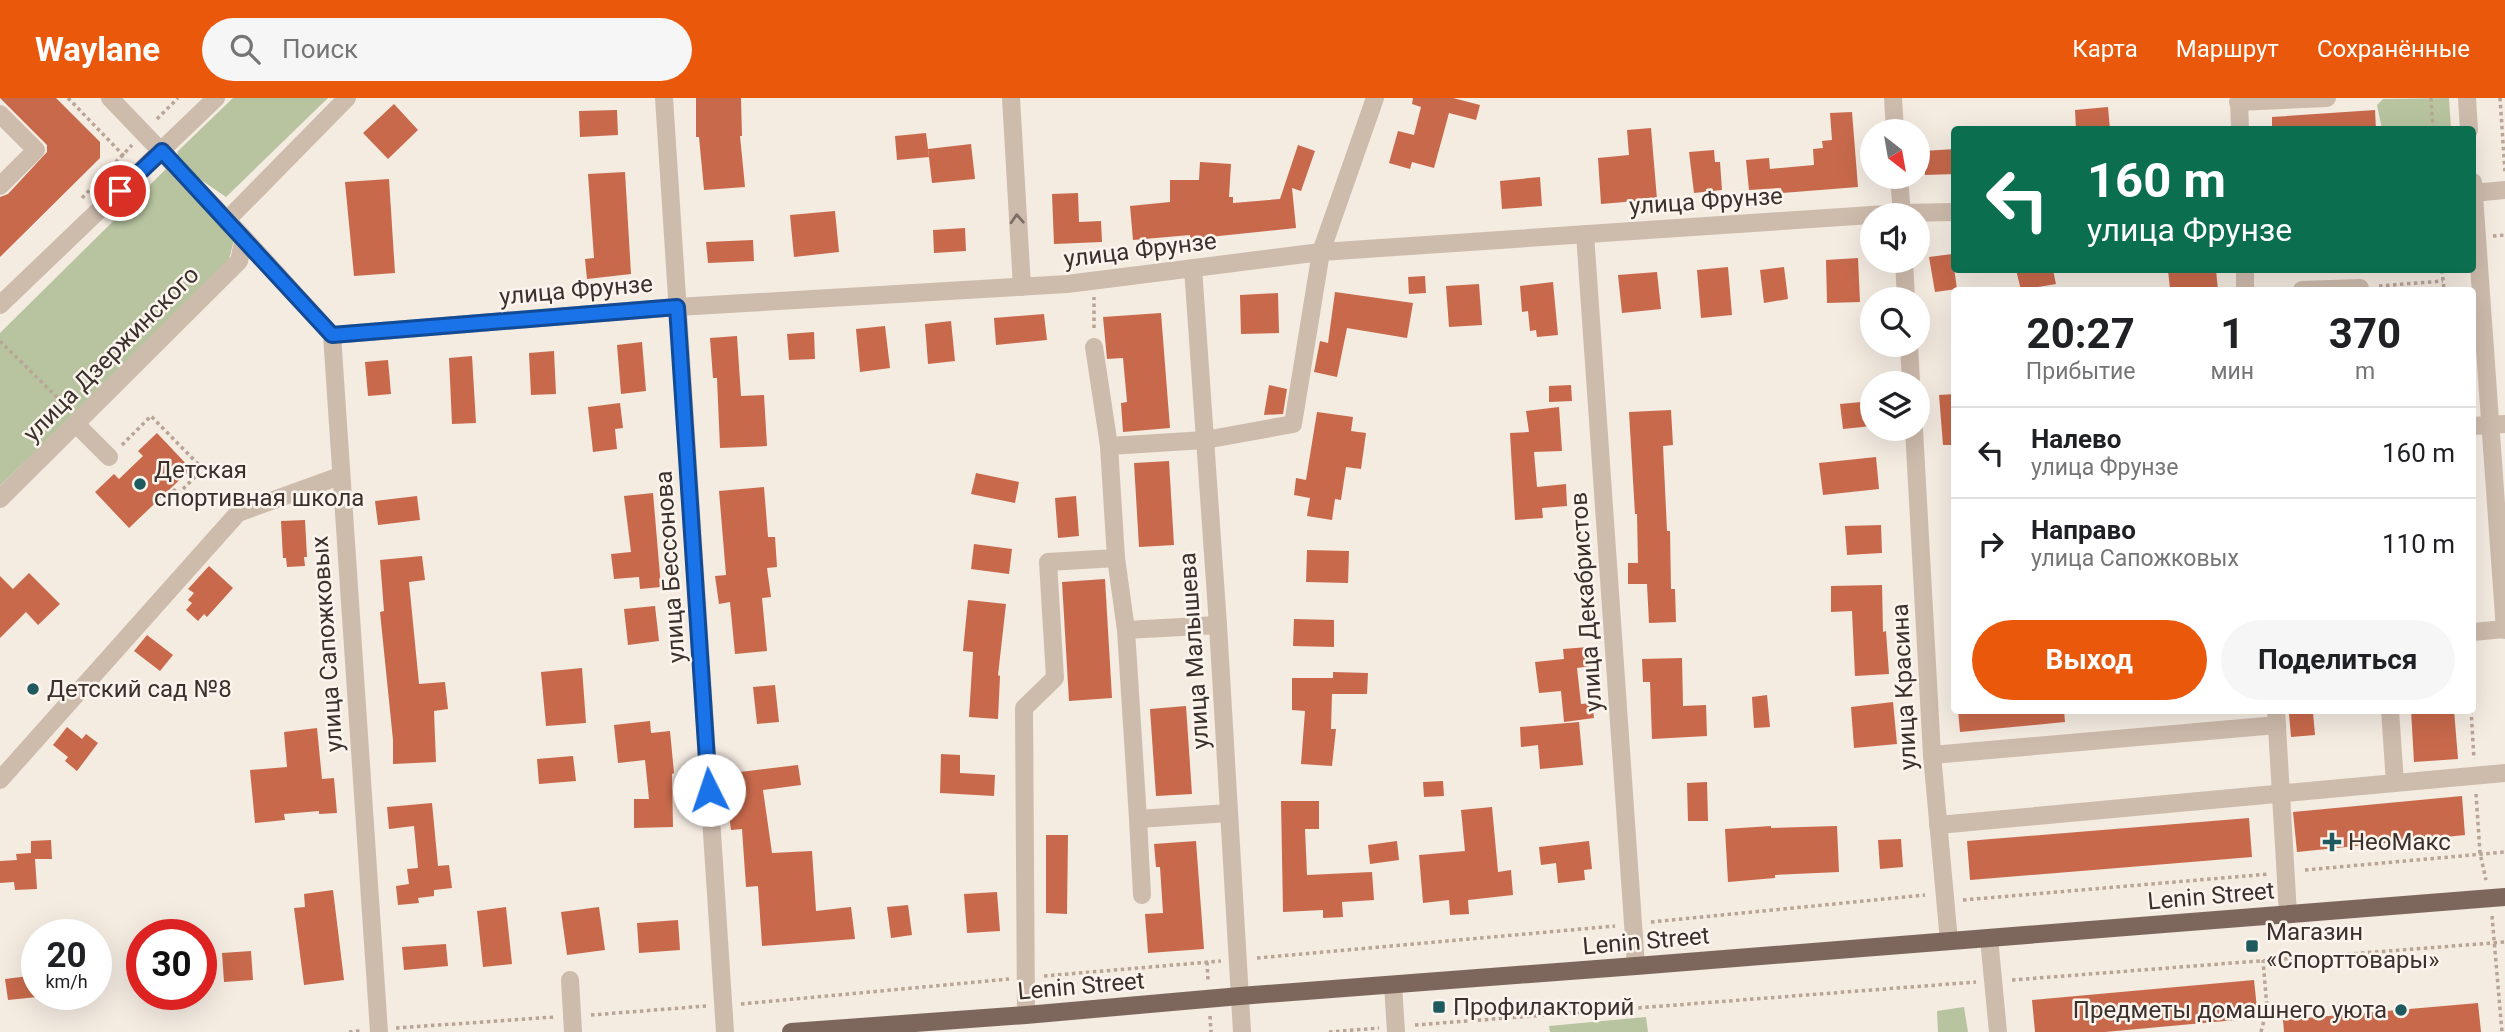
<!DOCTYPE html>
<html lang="ru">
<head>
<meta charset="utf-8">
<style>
	body { margin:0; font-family:Roboto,sans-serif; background:#f6f6f6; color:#202124; height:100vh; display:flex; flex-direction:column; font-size:26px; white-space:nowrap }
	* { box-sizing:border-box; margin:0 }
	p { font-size:23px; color:#757577 }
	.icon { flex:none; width:38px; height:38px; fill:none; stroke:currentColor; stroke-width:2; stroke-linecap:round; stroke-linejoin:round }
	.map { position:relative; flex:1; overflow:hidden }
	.details { position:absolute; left:1951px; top:189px; width:525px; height:427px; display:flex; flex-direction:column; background:#fff; border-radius:7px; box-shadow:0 7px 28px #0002 }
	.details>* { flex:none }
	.hud { position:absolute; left:1951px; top:28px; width:525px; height:147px; border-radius:7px; box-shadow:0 7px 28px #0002; background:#0b6e4f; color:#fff; overflow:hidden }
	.needle { width:46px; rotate:149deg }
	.tools { position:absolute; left:1860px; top:21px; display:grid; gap:14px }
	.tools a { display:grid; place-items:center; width:70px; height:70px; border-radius:50%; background:#fff; box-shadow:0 7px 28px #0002; font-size:35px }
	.speed { position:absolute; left:21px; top:821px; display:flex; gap:14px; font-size:35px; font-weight:700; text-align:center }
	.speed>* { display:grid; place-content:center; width:91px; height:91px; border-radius:50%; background:#fff; box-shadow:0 7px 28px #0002; line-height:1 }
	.speed small { font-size:18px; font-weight:400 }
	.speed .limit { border:10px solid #d22; background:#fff; color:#111 }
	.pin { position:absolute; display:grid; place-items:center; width:60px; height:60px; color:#fff; margin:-30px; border:4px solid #fff; border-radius:50%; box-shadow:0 2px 7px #0007 }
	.me { position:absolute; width:77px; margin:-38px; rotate:356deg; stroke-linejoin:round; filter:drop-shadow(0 0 5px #0008) }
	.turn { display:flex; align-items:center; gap:24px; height:147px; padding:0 21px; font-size:32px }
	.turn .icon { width:91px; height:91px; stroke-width:2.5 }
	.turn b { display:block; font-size:49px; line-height:60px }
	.eta { display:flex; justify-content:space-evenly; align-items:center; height:119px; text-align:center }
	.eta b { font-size:42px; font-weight:700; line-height:49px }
	.action { display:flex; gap:14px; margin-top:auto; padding:14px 21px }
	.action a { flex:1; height:80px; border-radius:42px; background:#ea580c; color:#fff; font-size:28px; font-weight:700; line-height:80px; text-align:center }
	.action a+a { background:#f6f6f6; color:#202124 }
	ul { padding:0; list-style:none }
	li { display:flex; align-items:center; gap:21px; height:91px; padding:0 21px; border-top:2px solid #e0e0e0 }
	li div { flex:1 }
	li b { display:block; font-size:26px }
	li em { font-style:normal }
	header { display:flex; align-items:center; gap:42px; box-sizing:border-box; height:98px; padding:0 35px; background:#ea580c; color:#fff }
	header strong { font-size:33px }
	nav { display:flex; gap:38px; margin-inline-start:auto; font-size:24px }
	.search { width:490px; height:63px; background:#f6f6f6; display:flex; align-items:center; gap:18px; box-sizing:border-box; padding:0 24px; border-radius:38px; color:#757577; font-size:26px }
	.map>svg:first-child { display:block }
	.green { fill:#b8c4a0 }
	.building { fill:#c8694b }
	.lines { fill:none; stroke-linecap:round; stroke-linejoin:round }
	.path { stroke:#b9a596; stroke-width:3.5; stroke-dasharray:3.5 3.5; stroke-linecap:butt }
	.minor { stroke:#cdbbac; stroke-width:18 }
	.major { stroke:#7d675c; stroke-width:18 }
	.oneway { stroke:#7d6f65 }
	.route-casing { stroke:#114b97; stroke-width:18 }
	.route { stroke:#1a73e8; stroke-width:12 }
	.poi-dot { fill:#1f5a5e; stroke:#fbf5ee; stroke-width:2.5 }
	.labels { text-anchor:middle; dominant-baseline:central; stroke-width:5; stroke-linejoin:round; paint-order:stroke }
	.street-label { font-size:24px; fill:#3b302b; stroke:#fbf5ee }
	.poi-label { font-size:24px; fill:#3b302b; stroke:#fbf5ee; text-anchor:start }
</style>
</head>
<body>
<header>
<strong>Waylane</strong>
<div class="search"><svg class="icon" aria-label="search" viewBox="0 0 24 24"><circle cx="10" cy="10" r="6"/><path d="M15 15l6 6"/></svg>Поиск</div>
<nav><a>Карта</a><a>Маршрут</a><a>Сохранённые</a></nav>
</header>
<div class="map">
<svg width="2505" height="934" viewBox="0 0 2505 934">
	<rect width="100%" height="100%" fill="#f4ebe1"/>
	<g class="green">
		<polygon points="233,0 328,0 226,99 188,73 176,61 178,53"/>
		<polygon points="2449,0 2451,31 2382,31 2377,7 2383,1"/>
		<polygon points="167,70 234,142 228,165 0,388 0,235"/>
		<polygon points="1964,909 1968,934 1938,934 1937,913"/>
		<polygon points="1646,919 1648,934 1550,934 1549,928"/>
	</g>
	<g class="building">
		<polygon points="0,0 56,0 100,44 100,60 0,159 0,99 8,96 47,54 47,47"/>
		<polygon points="696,0 741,0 742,38 740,38 745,89 704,92 699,39 696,39"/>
		<polygon points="1413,0 1453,0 1480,7 1476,22 1449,15 1434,70 1412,64 1410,71 1389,65 1398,33 1414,37 1421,9 1412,6"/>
		<polygon points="394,6 418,32 388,61 363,35"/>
		<polygon points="2108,9 2110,32 2076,32 2075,12"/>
		<polygon points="617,12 618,37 580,39 579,13"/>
		<polygon points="2375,12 2376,32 2272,32 2272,19"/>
		<polygon points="1852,14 1858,89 1782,95 1781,90 1749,92 1746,62 1769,60 1770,71 1814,67 1813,51 1823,50 1822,43 1832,42 1830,15"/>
		<polygon points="1651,30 1658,113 1637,115 1636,103 1601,106 1598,60 1629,57 1627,32"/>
		<polygon points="926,35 929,59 897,62 895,38"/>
		<polygon points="971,46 975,81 932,85 928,51"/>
		<polygon points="1298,47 1315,53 1301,93 1292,90 1296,130 1190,141 1190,137 1133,142 1130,108 1170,104 1170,82 1199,82 1200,64 1231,66 1229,99 1233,99 1233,105 1280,101"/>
		<polygon points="1955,51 1955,76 1925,77 1924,53"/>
		<polygon points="1714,52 1715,64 1720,64 1722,92 1694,95 1689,54"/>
		<polygon points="625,74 631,176 587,181 585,161 594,160 588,76"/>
		<polygon points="1540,79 1542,108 1502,111 1500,83"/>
		<polygon points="389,81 395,175 354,178 345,84"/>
		<polygon points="1078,95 1079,124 1101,123 1102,144 1054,146 1052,96"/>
		<polygon points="835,113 839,154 794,159 790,117"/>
		<polygon points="965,130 966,153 934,155 933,132"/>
		<polygon points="753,142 754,163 708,165 706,144"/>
		<polygon points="1952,156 1957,191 1935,194 1929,159"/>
		<polygon points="1858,160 1860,204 1827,205 1826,162"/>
		<polygon points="1728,169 1732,217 1701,220 1697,172"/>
		<polygon points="1784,169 1788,201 1764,205 1760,172"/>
		<polygon points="2016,172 2053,172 2056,186 2021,192"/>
		<polygon points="2168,172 2216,172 2218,192 2187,192 2187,189 2170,191"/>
		<polygon points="1657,174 1661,211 1622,215 1618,177"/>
		<polygon points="1425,178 1426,195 1409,196 1408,179"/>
		<polygon points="1553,184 1558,237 1537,239 1536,232 1530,233 1528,213 1522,214 1520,188"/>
		<polygon points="1479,186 1482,227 1449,229 1446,188"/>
		<polygon points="1335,194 1413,205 1407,240 1347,230 1337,279 1314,274 1320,243 1328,245"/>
		<polygon points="1278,195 1279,235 1241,236 1240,197"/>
		<polygon points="1161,215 1170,330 1123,334 1121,305 1127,304 1123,260 1107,261 1103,219"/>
		<polygon points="1044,216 1047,242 996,247 994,220"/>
		<polygon points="951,223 955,263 928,266 925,226"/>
		<polygon points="885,228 890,270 860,274 856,231"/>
		<polygon points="814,234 815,261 789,262 787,236"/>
		<polygon points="737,238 741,298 764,297 767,348 720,350 717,280 713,280 710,240"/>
		<polygon points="642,244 646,293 621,296 617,247"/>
		<polygon points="554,253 556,296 531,297 529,255"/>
		<polygon points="472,258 476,325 452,326 449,260"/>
		<polygon points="388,262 391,296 368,298 365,264"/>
		<polygon points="1269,287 1287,291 1283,316 1264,317"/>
		<polygon points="1571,287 1572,303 1549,304 1549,288"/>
		<polygon points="1955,296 1955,347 1943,347 1939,297"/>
		<polygon points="1872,303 1872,328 1843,331 1840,306"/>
		<polygon points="620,305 623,330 615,331 617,351 593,354 588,309"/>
		<polygon points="1559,309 1562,353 1534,354 1537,389 1566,386 1567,408 1542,410 1543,420 1515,422 1510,335 1529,334 1526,313"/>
		<polygon points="1671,312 1673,347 1663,348 1667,433 1670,433 1671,491 1675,491 1676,524 1649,525 1647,486 1628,486 1628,465 1638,465 1637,416 1635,416 1629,314"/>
		<polygon points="1317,314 1353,319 1351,333 1366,335 1361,371 1346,369 1341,402 1335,401 1332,422 1307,418 1310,400 1294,397 1296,380 1306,382"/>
		<polygon points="157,335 191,371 129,430 95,394 114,376 119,381 143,358 138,353"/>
		<polygon points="1876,359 1879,391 1823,397 1819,365"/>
		<polygon points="1169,363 1174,447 1139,449 1134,365"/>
		<polygon points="976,375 1019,384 1015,405 971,396"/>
		<polygon points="764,389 768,439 775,439 777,469 767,470 771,499 762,500 767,553 735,556 730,504 719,506 715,478 726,477 719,393"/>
		<polygon points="653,395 661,489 640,491 639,479 614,481 611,456 631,454 624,398"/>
		<polygon points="417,398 420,422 378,427 375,403"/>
		<polygon points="1076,398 1079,438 1058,440 1055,400"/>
		<polygon points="305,422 307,459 304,459 305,468 287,469 286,460 283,460 281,423"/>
		<polygon points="1881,427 1882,455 1847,457 1845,428"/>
		<polygon points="974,446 1012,451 1009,476 971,471"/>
		<polygon points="1307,452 1349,453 1348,485 1306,484"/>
		<polygon points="422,458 425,482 409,484 419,586 445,584 448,611 434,613 436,664 393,666 393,642 380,514 384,513 380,462"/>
		<polygon points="209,468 233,490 207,519 204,516 198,523 186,512 192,505 188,502 194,495 188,491"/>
		<polygon points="29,475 60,506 38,527 26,514 0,540 0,478 13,491"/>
		<polygon points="1105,481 1112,600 1069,603 1062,484"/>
		<polygon points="1882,487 1883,534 1886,533 1889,576 1855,578 1852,513 1831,514 1831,488"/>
		<polygon points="968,502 1006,506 998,577 1000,578 998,621 969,619 973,554 963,553"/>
		<polygon points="655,508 659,543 628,547 624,511"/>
		<polygon points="1294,521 1334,522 1334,549 1293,548"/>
		<polygon points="147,537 173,557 160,573 134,553"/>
		<polygon points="1588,549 1590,568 1577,570 1581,606 1592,605 1594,620 1564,624 1561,593 1539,595 1535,564 1564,561 1563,551"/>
		<polygon points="1682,560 1683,608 1706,607 1707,638 1652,641 1650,584 1643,584 1642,561"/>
		<polygon points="582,570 586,625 546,628 541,574"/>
		<polygon points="1333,574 1368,575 1367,596 1332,596 1331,631 1336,631 1332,668 1301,666 1305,613 1292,612 1292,580 1333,580"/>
		<polygon points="775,587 779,624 757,626 753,589"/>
		<polygon points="1767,597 1770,629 1754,630 1752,599"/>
		<polygon points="1893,604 1897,646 1854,650 1851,609"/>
		<polygon points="1186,608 1192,696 1156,698 1150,611"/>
		<polygon points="1958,612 2064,612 2065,624 1960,634"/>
		<polygon points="2411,612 2454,612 2458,661 2414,664"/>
		<polygon points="2313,614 2315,637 2291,639 2289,616"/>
		<polygon points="650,623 651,635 670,633 674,675 672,676 673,729 634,730 634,701 649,701 645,662 618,665 614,627"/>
		<polygon points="1579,624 1583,667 1540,671 1538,647 1521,649 1520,629"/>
		<polygon points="67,629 82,641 86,636 98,645 77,673 65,663 68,659 53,647"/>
		<polygon points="317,630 322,681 334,680 337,715 319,716 319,713 284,716 285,722 255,725 250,672 287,669 284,634"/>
		<polygon points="941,656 960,657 960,675 995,677 994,698 940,695"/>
		<polygon points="573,658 576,683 539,686 537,661"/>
		<polygon points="798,667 801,687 763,692 772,755 812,753 816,813 851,809 855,841 762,848 758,788 746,789 742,731 731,732 726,696 742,694 740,674"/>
		<polygon points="1443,683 1444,698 1424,699 1423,684"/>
		<polygon points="1707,684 1708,723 1688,723 1687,685"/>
		<polygon points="2462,698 2465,737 2297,754 2293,714"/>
		<polygon points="1281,703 1319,703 1319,731 1305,731 1307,777 1372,774 1374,802 1342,804 1343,819 1323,820 1323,812 1283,814"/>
		<polygon points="432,705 438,768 449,767 452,790 434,792 434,798 418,800 419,805 398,807 396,788 409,786 407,771 418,770 414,728 389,731 387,709"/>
		<polygon points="1492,709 1498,774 1511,772 1513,797 1468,802 1469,816 1450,817 1449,802 1423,805 1419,757 1465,753 1461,712"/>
		<polygon points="2249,720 2252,759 1970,782 1967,743"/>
		<polygon points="1771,728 1771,730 1837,728 1839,774 1775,777 1775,780 1728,784 1725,731"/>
		<polygon points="1046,737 1068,737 1067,816 1046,815"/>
		<polygon points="1901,741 1903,769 1880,771 1878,742"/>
		<polygon points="51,742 52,761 35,761 37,791 15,792 14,784 0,785 0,763 17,762 16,756 31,755 31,743"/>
		<polygon points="1196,743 1204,851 1148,855 1145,816 1163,815 1160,769 1156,769 1154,746"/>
		<polygon points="1397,743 1399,762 1370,766 1368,747"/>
		<polygon points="1589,743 1592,771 1584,772 1585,782 1558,785 1556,765 1541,767 1539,749"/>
		<polygon points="333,792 344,882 304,887 294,810 305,809 304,796"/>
		<polygon points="997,794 1000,833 967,835 964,796"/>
		<polygon points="908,807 912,837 891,840 887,809"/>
		<polygon points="506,809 512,866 483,869 477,813"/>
		<polygon points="599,809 605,852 567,857 561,814"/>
		<polygon points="678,822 680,852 639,855 637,825"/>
		<polygon points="446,846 448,868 404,872 402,849"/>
		<polygon points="251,853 253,882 224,884 222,855"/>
		<polygon points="37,877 37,899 8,902 5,881"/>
		<polygon points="2254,882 2258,920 2105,934 2035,934 2032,902"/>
		<polygon points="2478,905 2481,934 2284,934 2283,922"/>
	</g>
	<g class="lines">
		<g class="path">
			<polyline points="68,0 125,59"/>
			<polyline points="2431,0 2433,32"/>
			<polyline points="2500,0 2505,74"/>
			<polyline points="157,21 178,0"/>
			<polyline points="82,100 132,47"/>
			<polyline points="2493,138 2505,137"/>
			<polyline points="2442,172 2444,192"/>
			<polyline points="2379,188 2443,183"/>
			<polyline points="1094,230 1094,199"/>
			<polyline points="0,243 68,310"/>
			<polyline points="122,347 151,318 203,371 178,396 172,390"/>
			<polyline points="2471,612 2474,661"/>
			<polyline points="2476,696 2480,755 2486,782"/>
			<polyline points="2305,772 2505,754"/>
			<polyline points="1963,802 2269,776"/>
			<polyline points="2492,818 2502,934"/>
			<polyline points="1651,824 1925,797"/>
			<polyline points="1257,860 1615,828"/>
			<polyline points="1207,864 1208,882"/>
			<polyline points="1044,878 1221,863"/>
			<polyline points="2012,882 2505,844"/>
			<polyline points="741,906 1009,881"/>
			<polyline points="591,917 706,908"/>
			<polyline points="1210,918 1211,934"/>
			<polyline points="1415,927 1976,884"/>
			<polyline points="396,930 555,919"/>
			<polyline points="349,934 360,933"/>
			<polyline points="1329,934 1379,930"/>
			<polyline points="2261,934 2267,910 2263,862"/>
		</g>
		<g class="minor">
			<polyline points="110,0 244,140 332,237 379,934"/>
			<polyline points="664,0 725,934"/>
			<polyline points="1011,0 1022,189"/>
			<polyline points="1893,0 1895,33"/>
			<polyline points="2239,0 2240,32"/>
			<polyline points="2467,0 2469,32"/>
			<polyline points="2238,4 2327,0"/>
			<polyline points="0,16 36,52 0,88"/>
			<polyline points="1899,79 1902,117"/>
			<polyline points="2473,84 2505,532"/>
			<polyline points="2473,95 2505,92"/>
			<polyline points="227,122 347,0"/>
			<polyline points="1585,136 1636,868"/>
			<polyline points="1904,163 1906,201"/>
			<polyline points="1193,170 1218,527 1242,934"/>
			<polyline points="2245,172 2245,192"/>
			<polyline points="2302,192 2360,190 2360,192"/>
			<polyline points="0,207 216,0"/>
			<polyline points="332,237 677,209 1067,186 1321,154 1901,115 1955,114"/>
			<polyline points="1909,247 1911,285"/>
			<polyline points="1094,249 1109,348"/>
			<polyline points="76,326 109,359"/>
			<polyline points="2473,328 2505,326"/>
			<polyline points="1914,331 1932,657 1949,843"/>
			<polyline points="0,401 239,163 244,140"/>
			<polyline points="1116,460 1126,532 1138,721"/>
			<polyline points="1126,532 1218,527"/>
			<polyline points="2473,534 2505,531"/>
			<polyline points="2276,612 2288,816"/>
			<polyline points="2390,612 2395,685"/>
			<polyline points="1932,657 2277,627"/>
			<polyline points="0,682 238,415 340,378"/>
			<polyline points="1938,727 2505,675"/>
			<polyline points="1142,797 1138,721 1229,715"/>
			<polyline points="1989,840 1998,934"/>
			<polyline points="570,882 573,934"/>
			<polyline points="1393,887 1396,934"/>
			<polyline points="1026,917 1024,610 1055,580 1048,464 1116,460 1109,348 1205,342 1293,326 1321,154 1375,0"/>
		</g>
		<polyline class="major" points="791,934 1026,917 1240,898 1636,868 2505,799"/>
	</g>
	<defs><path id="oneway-chevron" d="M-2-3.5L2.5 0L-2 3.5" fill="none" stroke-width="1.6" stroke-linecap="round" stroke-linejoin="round" transform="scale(1.75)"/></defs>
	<use class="oneway" href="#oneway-chevron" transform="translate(1017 121) rotate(-93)"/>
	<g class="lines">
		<g class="route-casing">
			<polyline id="route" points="120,93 162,53 332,237 677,209 709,692"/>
		</g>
		<use href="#route" class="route"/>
	</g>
	<g class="poi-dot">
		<circle cx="140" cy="386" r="7"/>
		<circle cx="33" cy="591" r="7"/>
		<path d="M2328.5 733.5h7v7h7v7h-7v7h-7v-7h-7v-7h7z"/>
		<rect x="2245" y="841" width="14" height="14" rx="3.5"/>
		<rect x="1432" y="902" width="14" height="14" rx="3.5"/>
		<circle cx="2401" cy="912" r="7"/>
	</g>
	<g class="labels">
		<g class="street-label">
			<text transform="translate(1706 103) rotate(-4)">улица Фрунзе</text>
			<text transform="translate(1140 152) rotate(-7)">улица Фрунзе</text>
			<text transform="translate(576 192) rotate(-5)">улица Фрунзе</text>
			<text transform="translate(111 256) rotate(-45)">улица Дзержинского</text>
			<text transform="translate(670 469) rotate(-94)">улица Бессонова</text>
			<text transform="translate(1586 504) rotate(-94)">улица Декабристов</text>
			<text transform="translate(327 546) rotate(-94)">улица Сапожковых</text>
			<text transform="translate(1194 553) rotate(-94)">улица Малышева</text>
			<text transform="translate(1904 589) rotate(-93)">улица Красина</text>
			<text transform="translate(2211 798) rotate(-5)">Lenin Street</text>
			<text transform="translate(1646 843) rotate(-5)">Lenin Street</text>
			<text transform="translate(1081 888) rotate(-5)">Lenin Street</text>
		</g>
		<g class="poi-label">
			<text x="154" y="372">Детская<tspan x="154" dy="28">спортивная школа</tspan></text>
			<text x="47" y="591">Детский сад №8</text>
			<text x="2348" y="744">НеоМакс</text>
			<text x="2266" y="834">Магазин<tspan x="2266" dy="28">«Спорттовары»</tspan></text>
			<text x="1453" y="909">Профилакторий</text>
			<text x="2387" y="912" text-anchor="end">Предметы домашнего уюта</text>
		</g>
	</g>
</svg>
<div class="tools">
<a><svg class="needle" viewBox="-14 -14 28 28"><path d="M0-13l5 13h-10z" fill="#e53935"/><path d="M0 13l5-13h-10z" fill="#757577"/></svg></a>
<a><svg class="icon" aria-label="sound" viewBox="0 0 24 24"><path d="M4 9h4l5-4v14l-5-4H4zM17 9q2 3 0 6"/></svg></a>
<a><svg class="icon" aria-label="search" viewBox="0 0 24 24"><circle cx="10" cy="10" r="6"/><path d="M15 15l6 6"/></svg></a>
<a><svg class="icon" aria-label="layers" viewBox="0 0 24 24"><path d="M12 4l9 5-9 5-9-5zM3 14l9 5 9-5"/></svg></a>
</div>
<div class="speed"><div>20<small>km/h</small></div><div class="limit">30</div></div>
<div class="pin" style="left:120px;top:93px;background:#d93025"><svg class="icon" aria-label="arrive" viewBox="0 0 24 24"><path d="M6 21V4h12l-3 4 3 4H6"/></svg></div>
<svg class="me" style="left:709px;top:692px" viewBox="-20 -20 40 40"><circle r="19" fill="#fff"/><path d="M0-13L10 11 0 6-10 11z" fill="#1a73e8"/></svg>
<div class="hud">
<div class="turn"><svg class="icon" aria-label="left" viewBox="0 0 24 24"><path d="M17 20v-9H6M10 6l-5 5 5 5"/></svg><div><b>160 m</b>улица Фрунзе</div></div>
</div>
<section class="details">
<div class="eta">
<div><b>20:27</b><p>Прибытие</p></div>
<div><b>1</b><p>мин</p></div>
<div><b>370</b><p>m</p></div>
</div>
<ul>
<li><svg class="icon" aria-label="left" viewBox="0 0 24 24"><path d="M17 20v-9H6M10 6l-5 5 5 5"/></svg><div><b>Налево</b><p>улица Фрунзе</p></div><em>160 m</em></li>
<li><svg class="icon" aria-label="right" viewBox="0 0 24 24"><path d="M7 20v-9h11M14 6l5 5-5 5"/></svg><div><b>Направо</b><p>улица Сапожковых</p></div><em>110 m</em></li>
</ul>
<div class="action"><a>Выход</a><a>Поделиться</a></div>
</section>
</div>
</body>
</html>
